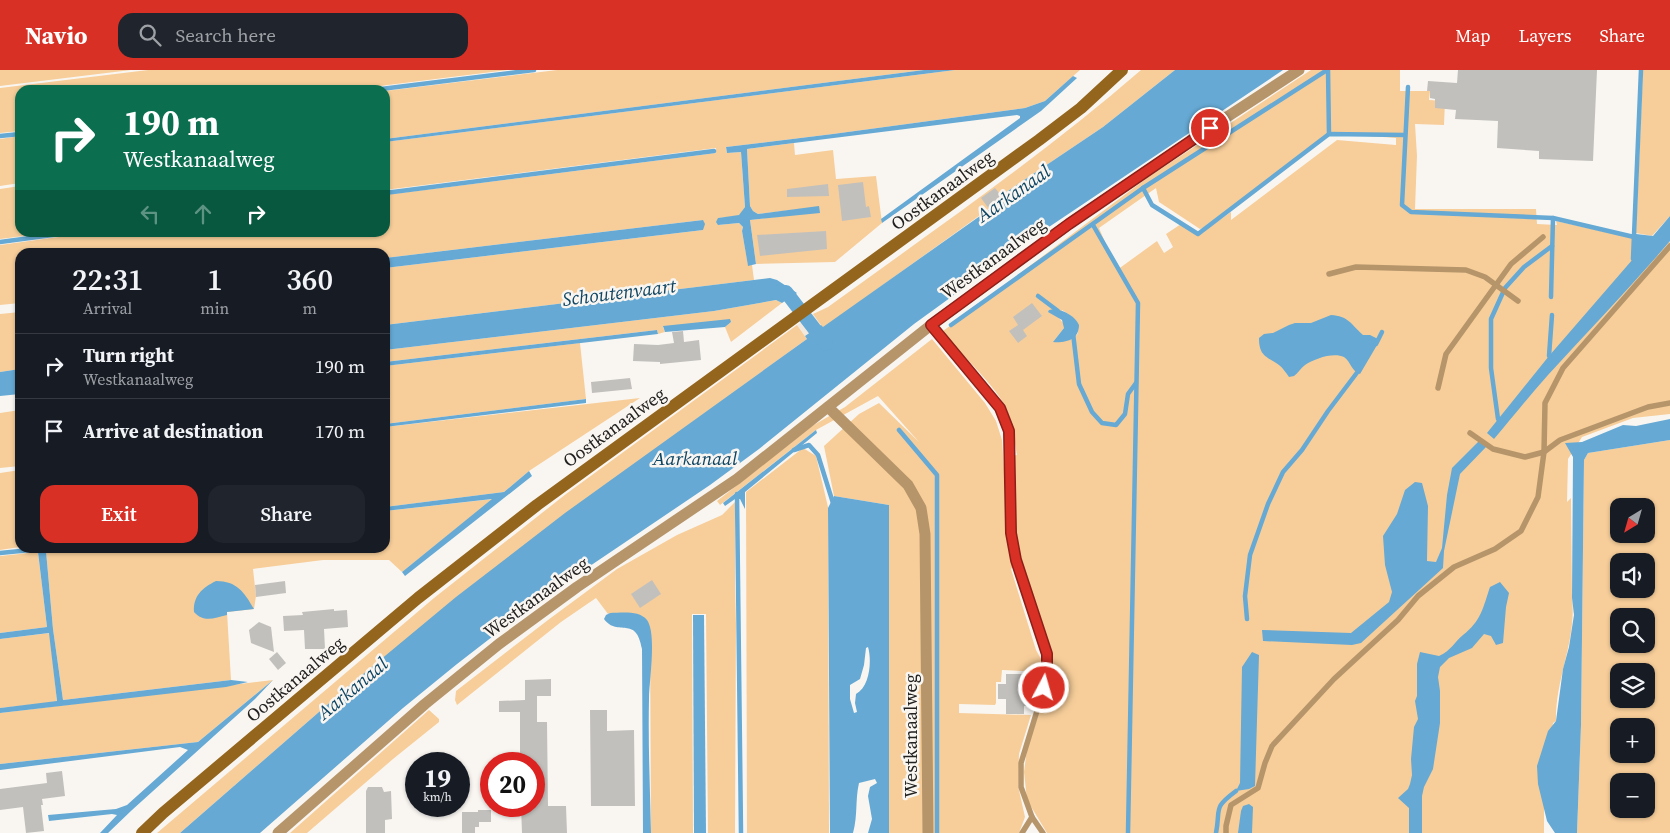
<!DOCTYPE html>
<html lang="en">
<head>
<meta charset="utf-8">
<style>
	body { margin:0; font-family:"Source Serif 4",serif; background:#20242c; color:#f1f3f6; height:100vh; display:flex; flex-direction:column; font-size:19px; white-space:nowrap }
	* { box-sizing:border-box; margin:0 }
	p { font-size:16px; color:#9ea1a6 }
	.icon { flex:none; width:28px; height:28px; fill:none; stroke:currentColor; stroke-width:2; stroke-linecap:round; stroke-linejoin:round }
	.map { position:relative; flex:1; overflow:hidden }
	.details { position:absolute; left:15px; top:178px; width:375px; height:305px; display:flex; flex-direction:column; background:#171b24; border-radius:15px; box-shadow:0 1px 4px #0004 }
	.details>* { flex:none }
	.banner { position:absolute; left:15px; top:15px; width:375px; height:152px; border-radius:15px; box-shadow:0 1px 4px #0004; background:#0b6e4f; color:#fff; overflow:hidden }
	.needle { width:32px; rotate:217deg }
	.buttons { position:absolute; left:1610px; top:428px; display:grid; gap:10px }
	.buttons a { display:grid; place-items:center; width:45px; height:45px; border-radius:10px; background:#171b24; box-shadow:0 1px 4px #0004; font-size:25px }
	.speed { position:absolute; left:405px; top:682px; display:flex; gap:10px; font-size:25px; font-weight:700; text-align:center }
	.speed>* { display:grid; place-content:center; width:65px; height:65px; border-radius:50%; background:#171b24; box-shadow:0 1px 4px #0004; line-height:1 }
	.speed small { font-size:12px; font-weight:400 }
	.speed .limit { border:8px solid #d22; background:#fff; color:#111 }
	.pin { position:absolute; display:grid; place-items:center; width:42px; height:42px; color:#fff; margin:-21px; border:2px solid #fff; border-radius:50%; box-shadow:0 1px 5px #0007 }
	.me { position:absolute; width:55px; margin:-28px; rotate:6deg; stroke-linejoin:round; filter:drop-shadow(0 0 4px #0008) }
	.turn { display:flex; align-items:center; gap:18px; height:105px; padding:0 25px; font-size:22px }
	.turn .icon { width:65px; height:65px; stroke-width:2.5 }
	.turn b { display:block; font-size:35px; line-height:42px }
	.lanes { display:flex; align-items:center; height:48px; padding:0 25px; background:#0003; justify-content:center; gap:25px; direction:ltr }
	.lanes .off { opacity:.35 }
	.eta { display:flex; justify-content:space-evenly; align-items:center; height:85px; text-align:center }
	.eta b { font-size:30px; font-weight:600; line-height:35px }
	.action { display:flex; gap:10px; margin-top:auto; padding:10px 25px }
	.action a { flex:1; height:58px; border-radius:15px; background:#d93025; color:#fff; font-size:20px; font-weight:600; line-height:58px; text-align:center }
	.action a+a { background:#20242c; color:#f1f3f6 }
	ul { padding:0; list-style:none }
	li { display:flex; align-items:center; gap:15px; height:65px; padding:0 25px; border-top:1px solid #363941 }
	li div { flex:1 }
	li b { display:block; font-size:19px }
	li em { font-style:normal }
	header { display:flex; align-items:center; gap:30px; box-sizing:border-box; height:70px; padding:0 25px; background:#d93025; color:#fff }
	header strong { font-size:24px }
	nav { display:flex; gap:28px; margin-inline-start:auto; font-size:18px }
	.search { width:350px; height:45px; background:#20242c; display:flex; align-items:center; gap:12px; box-sizing:border-box; padding:0 18px; border-radius:15px; color:#9ea1a6; font-size:19px }
	.map>svg:first-child { display:block }
	.built { fill:#f1e9df }
	.green { fill:#f7ce9a; fill-rule:evenodd }
	.water { fill:#65a9d4; fill-rule:evenodd }
	.lines { fill:none; stroke-linecap:round; stroke-linejoin:round }
	.stream { stroke:#65a9d4; stroke-width:4.5 }
	.canal { stroke:#65a9d4; stroke-width:14 }
	.building { fill:#c2c0bc }
	.lane { stroke:#b6956b; stroke-width:5.5 }
	.street { stroke:#b6956b; stroke-width:11 }
	.secondary { stroke:#94651c; stroke-width:12 }
	.route-casing { stroke:#8d1f18; stroke-width:12 }
	.route { stroke:#d93025; stroke-width:9 }
	.labels { text-anchor:middle; dominant-baseline:central; stroke-width:5; stroke-linejoin:round; paint-order:stroke }
	.street-label { font-size:18px; fill:#222120; stroke:#f9f6f2 }
	.water-label { font-size:19px; font-style:italic; fill:#0d4462; stroke:#f9f6f2 }
</style>
</head>
<body>
<header>
<strong>Navio</strong>
<div class="search"><svg class="icon" aria-label="search" viewBox="0 0 24 24"><circle cx="10" cy="10" r="6"/><path d="M15 15l6 6"/></svg>Search here</div>
<nav><a>Map</a><a>Layers</a><a>Share</a></nav>
</header>
<div class="map">
<svg width="1670" height="763" viewBox="0 0 1670 763">
	<rect width="100%" height="100%" fill="#f9f6f2"/>
	<polygon class="built" points="813,244 821,255 805,266 797,255"/>
	<g class="green">
		<polygon points="0,0 131,0 0,16"/>
		<polygon points="148,0 508,0 348,20 20,20 20,61 0,63 0,18"/>
		<polygon points="557,0 924,0 385,69 385,21"/>
		<polygon points="955,0 1080,0 1045,31 1025,38 833,64 726,77 727,83 741,82 745,137 739,146 718,148 718,155 739,153 743,157 742,161 748,195 752,195 754,210 385,255 385,198 703,160 703,150 385,188 385,182 20,182 20,233 0,235 0,175 95,162 385,162 385,125 716,83 716,78 385,120 385,72"/>
		<path d="M1141,0H1175L1103,57L1002,125L1004,128L823,258L813,244L828,237C934,160 1042,86 1141,0Z"/>
		<path d="M1311,0H1400V21H1430L1429,30L1445,31L1444,55L1415,54L1417,86L1415,139H1536L1537,154L1557,155L1556,151L1632,168V176L1658,185L1670,171V344L1633,348L1582,367L1568,389L1567,432L1571,428L1572,528C1577,570 1555,609 1556,651L1553,653L1544,738V763H1047L1027,730L1024,702L1027,679L1047,619L1051,595L1049,578L1028,519L1014,467L1012,434V386L1017,385C1014,369 1013,351 1005,336C991,310 960,285 943,261L1147,108ZM1329,63L1396,68V75L1337,70L1231,150V142L1198,165L1181,154L1166,164L1173,177L1164,183L1157,171L1117,200L1099,158L1156,118L1159,132L1200,159L1203,158ZM1062,240C1072,247 1082,251 1077,265L1054,271L1064,258L1065,255L1059,248Z"/>
		<polygon points="1643,0 1670,0 1670,146 1652,166 1636,163"/>
		<polygon points="20,66 20,113 0,116 0,69"/>
		<polygon points="794,73 795,85 833,80 836,109 876,106 882,153 835,192 756,194 750,150 819,142 818,137 758,144 753,141 750,136 747,79"/>
		<polygon points="20,116 20,162 48,163 0,169 0,119"/>
		<polygon points="776,230 782,233 731,272 725,257 731,252 663,257 665,262 658,264 657,260 385,292 385,280 714,241"/>
		<polygon points="20,242 20,299 0,302 0,244"/>
		<polygon points="797,255 807,269 622,403 350,615 180,763 157,763 434,528 566,424"/>
		<polygon points="932,269 985,333 996,351 1002,370 1009,471 1014,495 1011,499 1036,580 1045,596 1043,602 1002,600 1001,612 996,612 996,633 995,635 959,634 959,643 1031,645 1019,684 1018,716 1025,747 1019,763 889,763 889,435 834,426 824,376 859,344 879,333 919,372 878,326 816,360 720,435 717,431 812,356 845,337"/>
		<polygon points="580,273 586,329 385,354 385,296"/>
		<polygon points="640,328 529,401 504,422 385,437 385,357"/>
		<polygon points="20,340 20,396 0,398 0,343"/>
		<path d="M1670,370V763H1577L1581,655L1584,390L1588,383ZM1619,436H1646V464H1619ZM1619,491H1646V519H1619ZM1619,546H1646V574H1619ZM1619,601H1646V629H1619ZM1619,656H1646V684H1619ZM1619,711H1646V739H1619Z"/>
		<polygon points="803,378 816,386 828,437 829,763 747,763 746,422"/>
		<polygon points="20,400 20,477 0,480 0,403"/>
		<polygon points="493,429 402,502 389,490 323,490 253,499 256,526 254,539 227,542 231,610 63,630 53,559 46,481 77,478 385,478 385,441"/>
		<polygon points="735,432 735,516 736,554 735,763 708,763 706,544 692,544 693,763 651,763 650,558 610,543 608,544 596,528 561,552 457,635 455,630 456,621 548,550 617,499 677,465 722,445"/>
		<polygon points="38,482 47,557 0,563 0,486"/>
		<polygon points="50,563 57,632 0,638 0,569"/>
		<polygon points="273,610 198,672 0,694 0,643"/>
		<polygon points="429,640 439,649 439,652 393,689 307,763 290,763"/>
	</g>
	<g class="water">
		<polygon points="924,0 955,0 385,72 385,69"/>
		<polygon points="1175,0 1283,0 1034,167 914,254 759,379 710,415 541,529 457,594 403,638 260,763 180,763 350,615 456,527 565,443 807,269 805,266 821,255 823,257 1004,129 1002,125 1103,57"/>
		<polygon points="1073,6 1077,8 1041,41 882,153 881,149 1020,48 1020,46 1017,45 747,79 750,136 753,141 758,144 819,136 820,143 750,150 756,194 748,196 742,161 743,157 739,153 718,155 716,152 718,148 739,145 745,137 741,82 727,83 726,77 833,64 1025,38 1045,31"/>
		<path d="M1670,146V171C1631,217 1589,260 1548,305C1530,325 1512,348 1494,369L1487,363L1549,286L1633,189L1636,164L1653,166Z"/>
		<polygon points="703,150 705,154 703,160 385,198 385,188"/>
		<polygon points="770,208 777,210 797,223 782,233 776,230 714,241 385,280 385,255"/>
		<path d="M1055,239C1065,241 1075,246 1079,255C1079,270 1066,273 1053,272L1064,258L1062,250L1048,242L1049,240Z"/>
		<path d="M1331,245C1348,246 1351,254 1363,265H1370L1380,270L1360,304C1351,301 1351,292 1344,287C1333,282 1314,289 1305,295C1301,298 1298,303 1294,306L1289,307C1286,303 1283,298 1279,295C1266,286 1259,286 1259,268L1264,264L1273,263L1289,255L1295,253H1311Z"/>
		<polygon points="730,249 731,252 725,257 665,262 663,256"/>
		<polygon points="657,260 658,264 385,296 385,292"/>
		<polygon points="20,299 20,324 0,326 0,302"/>
		<polygon points="586,329 586,333 385,357 385,354"/>
		<polygon points="1670,349 1670,370 1588,383 1584,390 1581,655 1577,763 1555,763 1547,751 1538,714 1537,696 1548,661 1556,651 1563,599 1569,577 1574,545 1572,528 1573,387 1565,373 1582,372 1623,355 1636,356"/>
		<polygon points="816,360 817,363 745,422 745,439 740,429 735,429 725,436 723,433"/>
		<polygon points="1479,371 1486,377 1460,404 1444,481 1443,498 1361,573 1352,575 1263,571 1262,560 1351,563 1389,532 1392,522 1385,495 1383,466 1397,444 1405,420 1415,412 1422,413 1428,436 1427,491 1436,492 1442,478 1447,425 1452,398"/>
		<polygon points="529,401 532,406 405,506 402,502 492,429 385,441 385,437 504,422"/>
		<path d="M834,426L889,435V763H868L872,749L868,726L870,717L877,713L875,709L859,713C855,730 858,745 853,763H830L828,438ZM868,577C872,590 870,617 856,624L855,633L857,642L854,643L850,629V615L860,609L864,595L866,578Z"/>
		<polygon points="46,481 53,559 63,630 231,610 248,612 226,617 0,643 0,638 57,631 49,563 0,569 0,563 47,557 38,482"/>
		<path d="M216,511C237,511 244,522 254,539L227,542V545C214,548 204,553 194,542C193,526 202,518 216,511Z"/>
		<path d="M1500,512L1509,523L1506,537L1503,573L1496,575L1491,566L1484,564L1472,578L1449,588L1440,597L1438,607L1440,621V653L1433,699L1424,717L1422,726V763H1409V738L1398,728L1408,719L1410,714L1412,705L1411,689L1414,657L1418,649L1415,631L1417,626V594L1420,582L1439,586C1452,580 1454,572 1463,565C1481,551 1483,538 1490,517Z"/>
		<path d="M610,543C621,543 639,540 647,550C657,564 649,611 649,629C648,674 650,718 651,763H643L642,579C636,544 618,568 604,549L606,545Z"/>
		<polygon points="693,545 704,545 706,763 694,763"/>
		<polygon points="1252,582 1259,585 1255,716 1249,719 1236,721 1240,713 1242,597"/>
		<polygon points="273,610 255,629 132,740 108,763 100,763 117,745 112,744 49,751 48,745 116,739 127,735 188,680 180,677 0,700 0,694 198,672"/>
		<polygon points="1249,734 1253,737 1252,763 1238,763 1241,741 1243,736"/>
	</g>
	<g class="lines">
		<g class="stream">
			<polyline points="1327,0 1143,118 1152,135 1198,164 1329,64 1405,65"/>
			<polyline points="1328,0 1329,64"/>
			<polyline points="1408,17 1402,135 1411,142 1553,148 1634,167"/>
			<polyline points="373,20 534,0"/>
			<polyline points="0,66 20,64"/>
			<polyline points="385,123 714,81"/>
			<polyline points="1093,155 1138,233 1128,763"/>
			<polyline points="0,172 75,162"/>
			<polyline points="1633,189 1641,0"/>
			<polyline points="1038,226 1058,241"/>
			<polyline points="1551,227 1553,148"/>
			<polyline points="951,255 1143,118"/>
			<polyline points="1073,263 1079,314 1092,342 1102,353 1116,355 1125,344 1128,324 1136,313"/>
			<polyline points="1376,274 1382,262"/>
			<polyline points="1549,286 1552,245"/>
			<polyline points="1498,349 1491,298 1491,249 1505,218 1524,197 1552,176"/>
			<polyline points="899,360 937,405 937,763"/>
			<polyline points="794,380 809,375 818,385 833,433"/>
			<polyline points="737,424 741,763"/>
			<polyline points="0,483 51,478"/>
			<polyline points="1247,549 1245,526 1250,485 1268,434 1283,402 1302,380 1328,341 1359,300"/>
			<path d="M1216,763C1221,738 1212,739 1236,721"/>
		</g>
		<polyline class="canal" points="776,223 786,222 826,274"/>
	</g>
	<g class="building">
		<polygon points="1458,0 1597,0 1593,91 1539,89 1539,81 1497,78 1498,51 1455,49 1456,40 1435,38 1435,29 1430,28 1430,21 1427,21 1428,11 1457,13"/>
		<polygon points="863,112 866,137 869,136 871,147 842,151 838,115"/>
		<polygon points="828,114 829,126 787,127 787,119"/>
		<polygon points="995,118 1003,128 989,139 981,128"/>
		<polygon points="826,161 827,179 760,186 757,165"/>
		<polygon points="1032,233 1042,246 1023,260 1027,266 1018,273 1009,261 1018,255 1013,247"/>
		<polygon points="683,261 684,272 699,270 701,290 660,294 660,292 633,291 634,274 658,275 674,273 672,262"/>
		<polygon points="630,308 632,319 592,323 591,312"/>
		<polygon points="652,510 661,524 640,538 631,524"/>
		<polygon points="285,511 286,523 256,527 255,515"/>
		<polygon points="334,539 334,541 347,540 348,557 324,559 325,579 305,579 304,560 284,561 283,546 303,545 302,542"/>
		<polygon points="259,552 271,557 274,582 251,573 249,560"/>
		<polygon points="277,582 286,593 278,600 269,589"/>
		<polygon points="1006,604 1036,604 1036,617 1032,617 1032,636 1024,636 1024,644 1006,644 1006,629 998,629 998,614 1006,614"/>
		<polygon points="551,609 551,626 537,626 537,652 547,652 548,736 566,736 567,763 522,763 521,736 534,736 534,694 520,694 520,642 499,642 499,631 525,630 525,610"/>
		<polygon points="590,640 607,640 607,661 634,660 635,736 591,736"/>
		<polygon points="62,701 65,726 42,729 43,735 41,735 44,761 26,763 23,737 0,740 0,719 47,713 46,703"/>
		<polygon points="368,717 382,717 384,722 391,721 392,749 385,750 385,763 366,763 366,721"/>
		<polygon points="478,740 491,740 491,752 479,752 479,757 475,757 475,763 462,763 462,742 478,742"/>
	</g>
	<g class="lines">
		<g class="lane">
			<polyline points="1329,204 1356,197 1466,200 1485,207 1518,231"/>
			<polyline points="931,255 1000,338 1009,361 1011,463 1016,490 1047,584 1047,604 1044,618 1021,693 1021,717 1032,747"/>
			<polyline points="1438,318 1446,284 1511,194 1543,167"/>
			<polyline points="1470,363 1493,379 1525,387 1544,382 1560,370 1648,337 1670,333"/>
			<polyline points="1022,763 1032,747 1043,763"/>
			<polyline points="1226,763 1226,756 1231,735 1258,718 1265,693 1272,676 1334,609 1398,550 1418,526 1454,497 1495,479 1521,461 1538,427 1544,382 1545,333 1563,298 1670,176"/>
		</g>
		<g class="street">
			<polyline points="828,337 908,415 921,438 925,464 928,763"/>
			<polyline points="278,763 425,634 499,574 577,517 737,409 931,255 1069,154 1210,58 1299,0"/>
		</g>
		<polyline class="secondary" points="142,763 163,743 418,528 537,435 1039,70 1081,38 1122,0"/>
	</g>
	<g class="lines">
		<g class="route-casing">
			<polyline id="route" points="1044,618 1047,604 1047,584 1016,490 1011,463 1009,361 1000,338 931,255 1069,154 1210,58"/>
		</g>
		<use href="#route" class="route"/>
	</g>
	<g class="labels">
		<g class="street-label">
			<text transform="translate(942 120) rotate(-36)">Oostkanaalweg</text>
			<text transform="translate(993 188) rotate(-36)">Westkanaalweg</text>
			<text transform="translate(614 357) rotate(-36)">Oostkanaalweg</text>
			<text transform="translate(536 527) rotate(-36)">Westkanaalweg</text>
			<text transform="translate(295 609) rotate(-40)">Oostkanaalweg</text>
			<text transform="translate(910 666) rotate(-90)">Westkanaalweg</text>
		</g>
		<g class="water-label">
			<text transform="translate(1013 123) rotate(-35)">Aarkanaal</text>
			<text transform="translate(619 222) rotate(-7)">Schoutenvaart</text>
			<text x="695" y="388">Aarkanaal</text>
			<text transform="translate(352 618) rotate(-40)">Aarkanaal</text>
		</g>
	</g>
</svg>
<div class="buttons">
<a><svg class="needle" viewBox="-14 -14 28 28"><path d="M0-13l5 13h-10z" fill="#e53935"/><path d="M0 13l5-13h-10z" fill="#9ea1a6"/></svg></a>
<a><svg class="icon" aria-label="sound" viewBox="0 0 24 24"><path d="M4 9h4l5-4v14l-5-4H4zM17 9q2 3 0 6"/></svg></a>
<a><svg class="icon" aria-label="search" viewBox="0 0 24 24"><circle cx="10" cy="10" r="6"/><path d="M15 15l6 6"/></svg></a>
<a><svg class="icon" aria-label="layers" viewBox="0 0 24 24"><path d="M12 4l9 5-9 5-9-5zM3 14l9 5 9-5"/></svg></a>
<a>+</a>
<a>−</a>
</div>
<div class="speed"><div>19<small>km/h</small></div><div class="limit">20</div></div>
<div class="pin" style="left:1210px;top:58px;background:#d93025"><svg class="icon" aria-label="arrive" viewBox="0 0 24 24"><path d="M6 21V4h12l-3 4 3 4H6"/></svg></div>
<svg class="me" style="left:1044px;top:618px" viewBox="-20 -20 40 40"><circle r="17" fill="#d93025" stroke="#fff" stroke-width="3"/><path d="M0-11L8 9 0 5-8 9z" fill="#fff"/></svg>
<div class="banner">
<div class="turn"><svg class="icon" aria-label="right" viewBox="0 0 24 24"><path d="M7 20v-9h11M14 6l5 5-5 5"/></svg><div><b>190 m</b>Westkanaalweg</div></div>
<div class="lanes"><svg class="icon off" aria-label="left" viewBox="0 0 24 24"><path d="M17 20v-9H6M10 6l-5 5 5 5"/></svg><svg class="icon off" aria-label="ahead" viewBox="0 0 24 24"><path d="M12 20V5M6 11l6-6 6 6"/></svg><svg class="icon" aria-label="right" viewBox="0 0 24 24"><path d="M7 20v-9h11M14 6l5 5-5 5"/></svg></div>
</div>
<section class="details">
<div class="eta">
<div><b>22:31</b><p>Arrival</p></div>
<div><b>1</b><p>min</p></div>
<div><b>360</b><p>m</p></div>
</div>
<ul>
<li><svg class="icon" aria-label="right" viewBox="0 0 24 24"><path d="M7 20v-9h11M14 6l5 5-5 5"/></svg><div><b>Turn right</b><p>Westkanaalweg</p></div><em>190 m</em></li>
<li><svg class="icon" aria-label="arrive" viewBox="0 0 24 24"><path d="M6 21V4h12l-3 4 3 4H6"/></svg><div><b>Arrive at destination</b></div><em>170 m</em></li>
</ul>
<div class="action"><a>Exit</a><a>Share</a></div>
</section>
</div>
</body>
</html>
